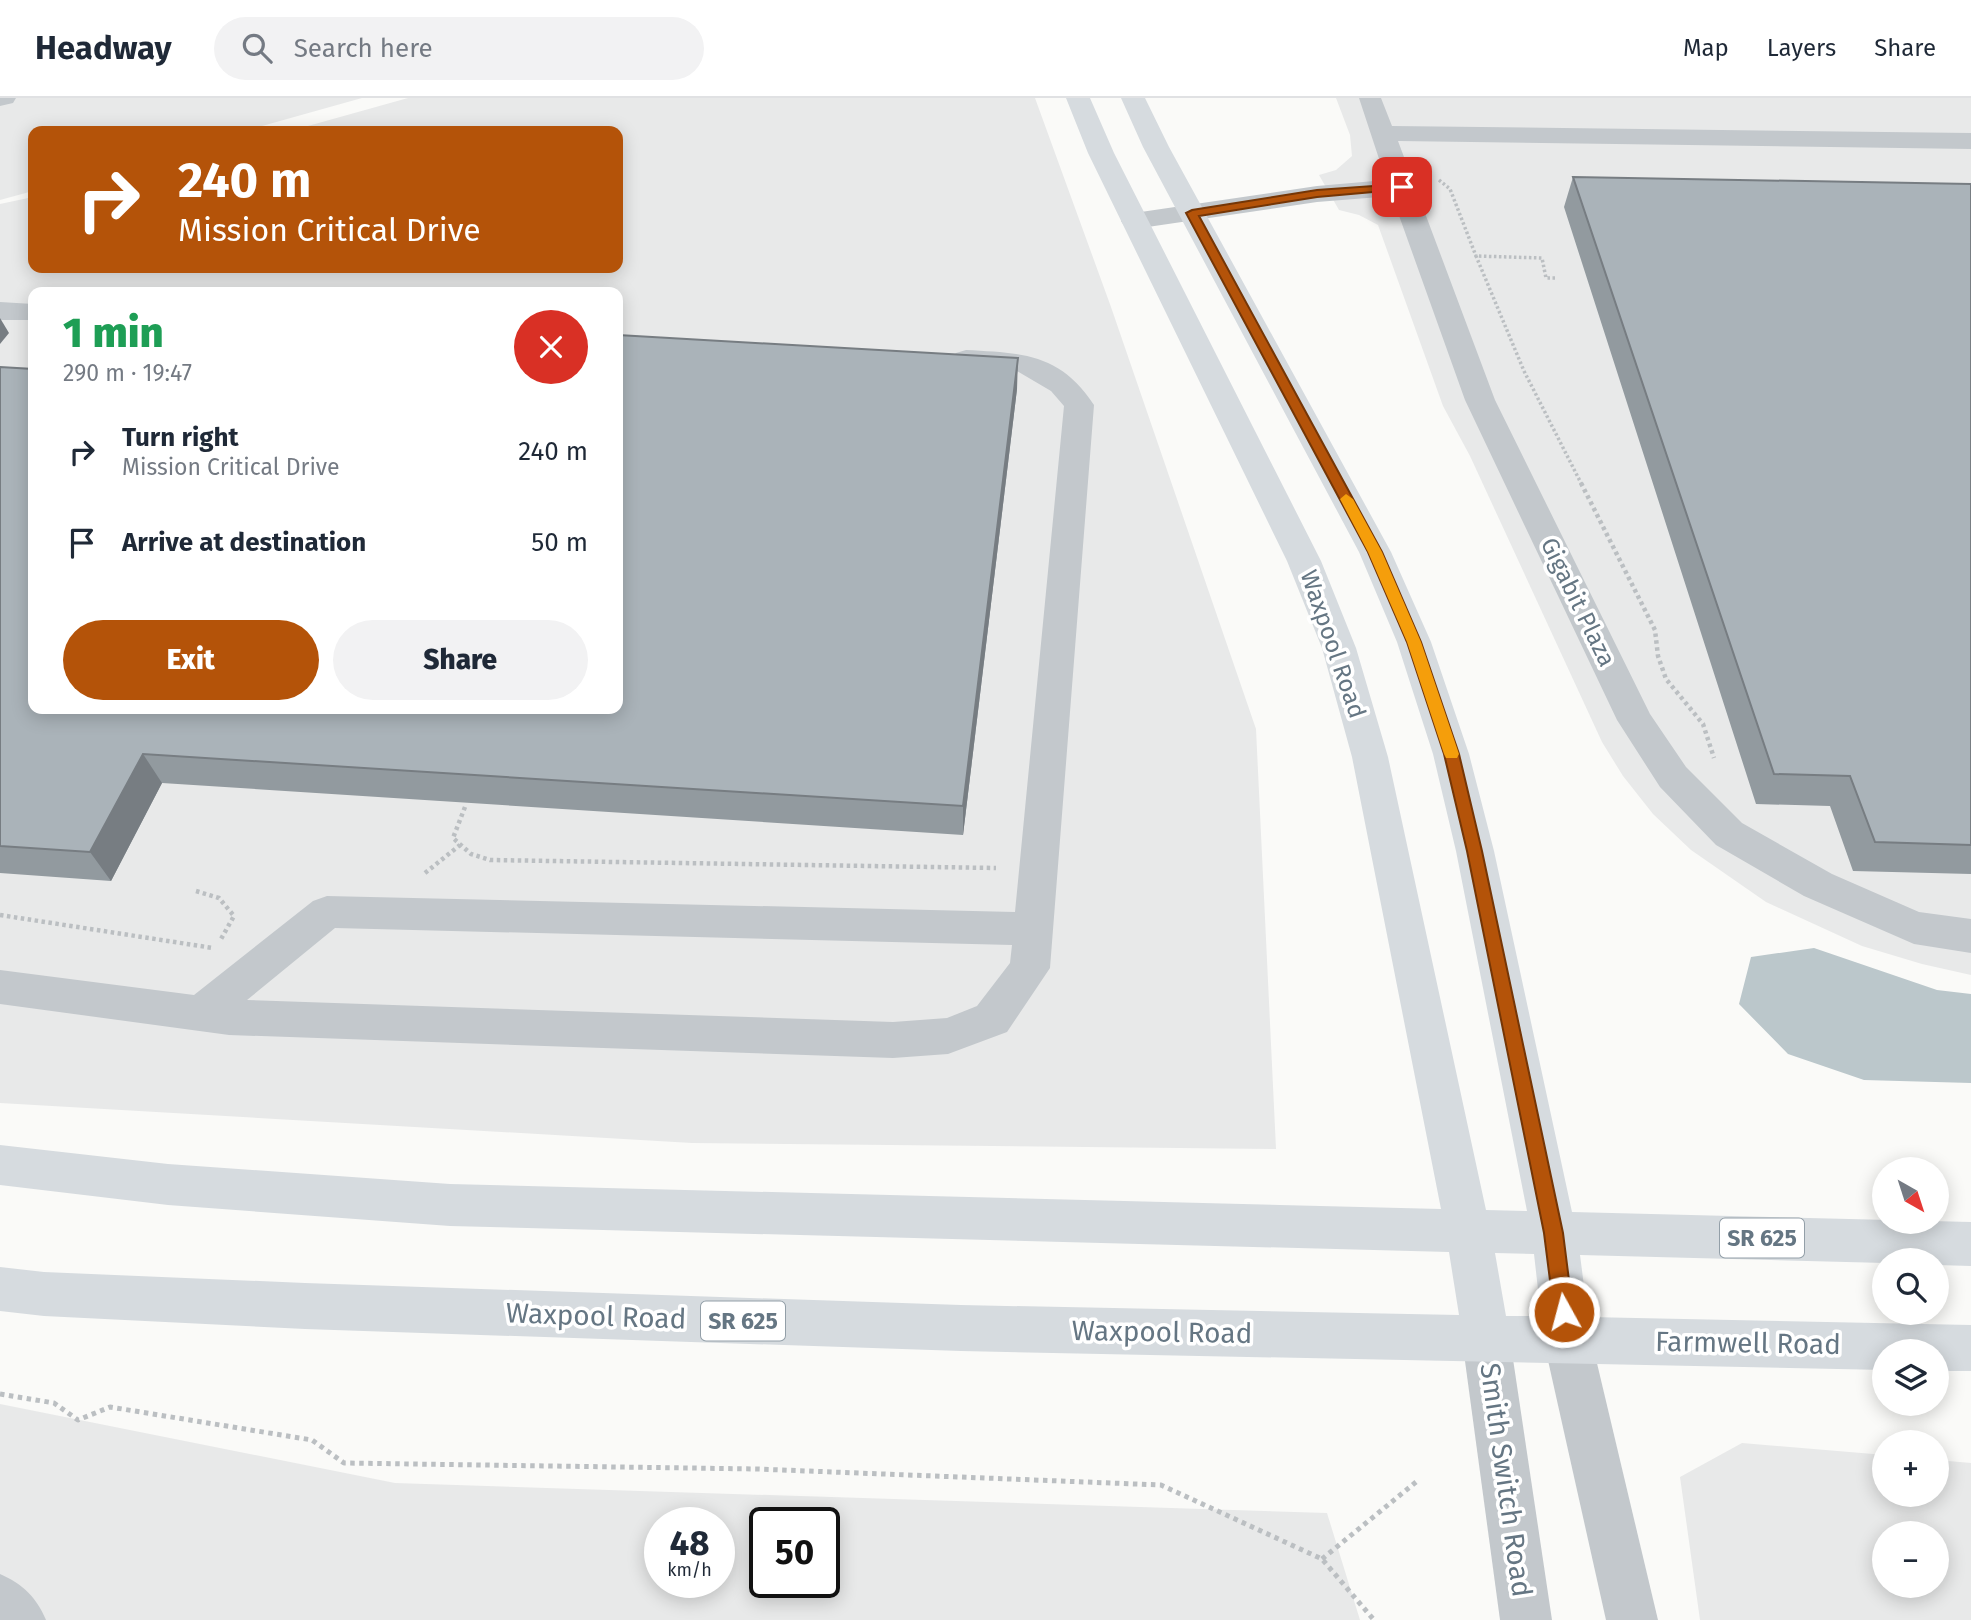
<!DOCTYPE html>
<html lang="en">
<head>
<meta charset="utf-8">
<style>
	body { margin:0; font-family:"Fira Sans",sans-serif; background:#f2f2f3; color:#1f2937; height:100vh; display:flex; flex-direction:column; font-size:26px; white-space:nowrap }
	* { box-sizing:border-box; margin:0 }
	p { font-size:23px; color:#747a83 }
	.icon { flex:none; width:38px; height:38px; fill:none; stroke:currentColor; stroke-width:2; stroke-linecap:round; stroke-linejoin:round }
	.map { position:relative; flex:1; overflow:hidden }
	.panel { position:absolute; left:28px; top:189px; width:595px; height:427px; display:flex; flex-direction:column; background:#fff; border-radius:14px; box-shadow:0 4px 18px #0003 }
	.panel>* { flex:none }
	.banner { position:absolute; left:28px; top:28px; width:595px; height:147px; border-radius:14px; box-shadow:0 4px 18px #0003; background:#b45309; color:#fff; overflow:hidden }
	.needle { width:46px; rotate:141deg }
	.tools { position:absolute; left:1872px; top:1059px; display:grid; gap:14px }
	.tools a { display:grid; place-items:center; width:77px; height:77px; border-radius:50%; background:#fff; box-shadow:0 4px 18px #0003; font-size:35px }
	.speed { position:absolute; left:644px; top:1409px; display:flex; gap:14px; font-size:35px; font-weight:700; text-align:center }
	.speed>* { display:grid; place-content:center; width:91px; height:91px; border-radius:50%; background:#fff; box-shadow:0 4px 18px #0003; line-height:1 }
	.speed small { font-size:18px; font-weight:400 }
	.speed .limit { border:4px solid #111; border-radius:10px; background:#fff; color:#111 }
	.pin { position:absolute; display:grid; place-items:center; width:60px; height:60px; color:#fff; margin:-30px; border-radius:14px; box-shadow:0 4px 10px #0006 }
	.me { position:absolute; width:77px; margin:-38px; rotate:353deg; stroke-linejoin:round; filter:drop-shadow(0 0 5px #0008) }
	.turn { display:flex; align-items:center; gap:24px; height:147px; padding:0 35px; font-size:32px }
	.turn .icon { width:91px; height:91px; stroke-width:2.5 }
	.turn b { display:block; font-size:49px; line-height:60px }
	.round { display:grid; place-items:center; flex:none; width:74px; height:74px; border-radius:37px; background:#f2f2f3 }
	.overview { display:flex; align-items:center; justify-content:space-between; height:119px; padding:0 35px }
	h1 { font-size:42px; font-weight:800; line-height:52px; color:#1e9e55 }
	.cta { display:flex; gap:14px; margin-top:auto; padding:14px 35px }
	.cta a { flex:1; height:80px; border-radius:42px; background:#b45309; color:#fff; font-size:28px; font-weight:800; line-height:80px; text-align:center }
	.cta a+a { background:#f2f2f3; color:#1f2937 }
	ul { padding:0; list-style:none }
	li { display:flex; align-items:center; gap:21px; height:91px; padding:0 35px }
	li div { flex:1 }
	li b { display:block; font-size:26px }
	li em { font-style:normal }
	header { display:flex; align-items:center; gap:42px; box-sizing:border-box; height:98px; padding:0 35px; background:#fff; border-bottom:2px solid #e0e1e3 }
	header strong { font-size:33px }
	nav { display:flex; gap:38px; margin-inline-start:auto; font-size:24px }
	.search { width:490px; height:63px; background:#f2f2f3; display:flex; align-items:center; gap:18px; box-sizing:border-box; padding:0 24px; border-radius:38px; color:#747a83; font-size:26px }
	.map>svg:first-child { display:block }
	.built { fill:#e8e9e9; fill-rule:evenodd }
	.water { fill:#bbc7cb }
	.lines { fill:none; stroke-linecap:round; stroke-linejoin:round }
	.path-far2 { stroke:#bbbfc2; stroke-width:3.5; stroke-dasharray:2.5 2.5; stroke-linecap:butt }
	.path-far1 { stroke:#bbbfc2; stroke-width:4.5; stroke-dasharray:3.5 3.5; stroke-linecap:butt }
	.path { stroke:#bbbfc2; stroke-width:5; stroke-dasharray:4.5 4.5; stroke-linecap:butt }
	.minor { fill:#c3c8cc; fill-rule:evenodd }
	.major { fill:#d6dbdf; fill-rule:evenodd }
	.wall { fill:#929a9f }
	.shaded-wall { fill:#777d82 }
	.building { fill:#aab3b9; stroke:#777d82; stroke-width:2 }
	.route { fill:#b45309; stroke:#753606; stroke-width:2 }
	.slow { fill:#f59e0b }
	.labels { text-anchor:middle; dominant-baseline:central; stroke-width:7; stroke-linejoin:round; paint-order:stroke }
	.shield { fill:#fff; stroke:#939fa8; stroke-width:2 }
	.shield-label { font-size:23px; font-weight:bold; fill:#657683 }
	.street-label { font-size:24px; fill:#657683; stroke:#fff }
	.near-street-label { font-size:28px; fill:#657683; stroke:#fff }
</style>
</head>
<body>
<header>
<strong>Headway</strong>
<div class="search"><svg class="icon" aria-label="search" viewBox="0 0 24 24"><circle cx="10" cy="10" r="6"/><path d="M15 15l6 6"/></svg>Search here</div>
<nav><a>Map</a><a>Layers</a><a>Share</a></nav>
</header>
<div class="map">
<svg width="1971" height="1522" viewBox="0 0 1971 1522">
	<rect width="100%" height="100%" fill="#fafaf8"/>
	<g class="built">
		<polygon points="0,0 362,0 244,33 33,33 33,93 0,102"/>
		<path d="M408,0H1035L1111,209L1256,631L1276,1051L692,1045L0,1005V106L33,99V170H618V33H290ZM33,194H618V611H33Z"/>
		<polygon points="1336,0 1971,0 1971,877 1922,866 1862,848 1766,804 1691,752 1653,716 1623,678 1602,644 1470,358 1443,308 1378,127 1359,117 1339,112 1319,77 1336,72 1352,58 1350,37"/>
		<path d="M0,1306L395,1385L1327,1415L1360,1522H0ZM660,1424H719V1484H660ZM765,1424H824V1484H765Z"/>
		<path d="M1742,1345L1885,1357V1396H1937V1362L1971,1365V1522H1700L1680,1379ZM1885,1435H1937V1488H1885Z"/>
	</g>
	<polygon class="water" points="1814,850 1937,892 1971,896 1971,985 1864,982 1788,956 1739,906 1751,859"/>
	<g class="lines">
		<g class="path-far2">
			<polyline points="1439,82 1450,91 1476,158"/>
			<polyline points="1555,180 1546,180 1542,160 1476,158 1524,273 1582,387"/>
		</g>
		<g class="path-far1">
			<polyline points="1581,385 1655,532 1658,558 1666,581 1703,626 1714,660"/>
			<polyline points="465,709 453,740 471,756 490,762 996,770"/>
			<polyline points="425,775 460,747"/>
			<polyline points="196,793 219,800 234,818 221,841"/>
			<polyline points="0,817 213,850"/>
		</g>
		<g class="path">
			<polyline points="0,1296 54,1305 78,1322 110,1309 312,1342 344,1365 757,1371 1161,1387 1322,1461 1374,1522"/>
			<polyline points="1322,1461 1416,1384"/>
		</g>
		<g class="minor">
			<polygon points="0,0 16,0 13,5 0,8"/>
			<polygon points="1359,0 1381,0 1392,28 1971,35 1971,51 1398,43 1495,302 1650,616 1686,669 1742,725 1832,776 1919,814 1971,821 1971,855 1914,846 1804,798 1716,747 1660,689 1617,622 1465,302 1392,98 1317,104 1134,131 1125,129 1121,123 1125,117 1134,115 1317,88 1386,82"/>
			<polygon points="0,204 33,206 33,222 0,222"/>
			<path d="M966,252C1022,255 1060,255 1094,307L1050,870L1007,934L948,956L893,960L229,937L0,906V872L194,897L313,803L327,798L1015,814L1064,308L1051,293L1017,273L956,267L951,261L956,255ZM335,830L1012,847L1010,865L977,908L947,920L893,924L247,902Z"/>
			<polygon points="1567,1217 1584,1224 1591,1240 1658,1522 1606,1522 1543,1240 1550,1224"/>
			<polygon points="1486,1218 1503,1225 1510,1241 1552,1522 1500,1522 1462,1241 1469,1225"/>
			<path d="M0,1476C23,1486 36,1499 46,1522H0Z"/>
		</g>
		<path class="major" d="M1066,0H1090L1114,55L1321,463L1356,550L1388,659L1486,1112L1527,1113L1456,753L1433,656L1397,544L1359,454L1143,49L1121,0H1145L1169,49L1391,454L1431,544L1469,656L1494,753L1572,1114L1971,1124V1168L1937,1167V1162H1885V1165L1580,1157L1588,1219L1971,1227V1273H1937V1253H1885V1272L961,1253L305,1231L44,1218L0,1213V1169L44,1174L305,1185L961,1207L1459,1217L1449,1154L450,1128L168,1107L0,1087V1047L168,1066L450,1086L1441,1111L1352,659L1322,550L1287,463L1088,55ZM1495,1155L1534,1156L1541,1218H1506Z"/>
	</g>
	<g class="wall">
		<polygon points="1573,79 1971,86 1971,776 1853,773 1830,708 1756,706 1564,109"/>
		<polygon points="0,269 33,611 1017,291 963,737 162,685 111,783 0,775"/>
	</g>
	<g class="shaded-wall">
		<polygon points="0,220 9,235 0,246"/>
		<polygon points="1018,260 1017,291 963,737 963,708"/>
		<polygon points="143,656 162,685 111,783 90,754"/>
	</g>
	<g class="building">
		<polygon points="1573,79 1971,86 1971,747 1875,744 1850,678 1774,676"/>
		<polygon points="618,237 1018,260 963,708 143,656 90,754 0,748 0,269 33,271 33,611 618,611"/>
	</g>
	<polygon class="route" points="1402,86 1406,87 1406,91 1317,99 1199,118 1382,454 1421,544 1459,656 1482,753 1563,1135 1573,1214 1570,1221 1564,1223 1557,1221 1554,1214 1544,1135 1467,753 1444,656 1407,544 1368,454 1186,115 1192,112 1317,92"/>
	<polygon class="slow" points="1346,396 1353,401 1382,454 1421,544 1459,656 1457,660 1446,660 1444,656 1407,544 1368,454 1340,401"/>
	<g class="labels">
		<g class="shield">
			<rect x="1720" y="1120.5" width="84" height="39" rx="5"/>
			<rect x="701" y="1203.5" width="84" height="39" rx="5"/>
		</g>
		<g class="shield-label">
			<text x="1762" y="1140">SR 625</text>
			<text x="743" y="1223">SR 625</text>
		</g>
		<g class="street-label">
			<text transform="translate(1578 504) rotate(64)">Gigabit Plaza</text>
			<text transform="translate(1333 546) rotate(71)">Waxpool Road</text>
		</g>
		<g class="near-street-label">
			<text transform="translate(596 1218) rotate(2)">Waxpool Road</text>
			<text transform="translate(1162 1234) rotate(1)">Waxpool Road</text>
			<text transform="translate(1748 1245) rotate(1)">Farmwell Road</text>
			<text transform="translate(1506 1382) rotate(82)">Smith Switch Road</text>
		</g>
	</g>
</svg>
<div class="tools">
<a><svg class="needle" viewBox="-14 -14 28 28"><path d="M0-13l5 13h-10z" fill="#e53935"/><path d="M0 13l5-13h-10z" fill="#747a83"/></svg></a>
<a><svg class="icon" aria-label="search" viewBox="0 0 24 24"><circle cx="10" cy="10" r="6"/><path d="M15 15l6 6"/></svg></a>
<a><svg class="icon" aria-label="layers" viewBox="0 0 24 24"><path d="M12 4l9 5-9 5-9-5zM3 14l9 5 9-5"/></svg></a>
<a>+</a>
<a>−</a>
</div>
<div class="speed"><div>48<small>km/h</small></div><div class="limit">50</div></div>
<div class="pin" style="left:1402px;top:89px;background:#d93025"><svg class="icon" aria-label="arrive" viewBox="0 0 24 24"><path d="M6 21V4h12l-3 4 3 4H6"/></svg></div>
<svg class="me" style="left:1564px;top:1214px" viewBox="-20 -20 40 40"><circle r="17" fill="#b45309" stroke="#fff" stroke-width="3"/><path d="M0-11L8 9 0 5-8 9z" fill="#fff"/></svg>
<div class="banner">
<div class="turn"><svg class="icon" aria-label="right" viewBox="0 0 24 24"><path d="M7 20v-9h11M14 6l5 5-5 5"/></svg><div><b>240 m</b>Mission Critical Drive</div></div>
</div>
<section class="panel">
<div class="overview"><div><h1>1 min</h1><p>290 m · 19:47</p></div><a class="round" style="background:#d93025;color:#fff"><svg class="icon" aria-label="close" viewBox="0 0 24 24"><path d="M6 6l12 12M18 6L6 18"/></svg></a></div>
<ul>
<li><svg class="icon" aria-label="right" viewBox="0 0 24 24"><path d="M7 20v-9h11M14 6l5 5-5 5"/></svg><div><b>Turn right</b><p>Mission Critical Drive</p></div><em>240 m</em></li>
<li><svg class="icon" aria-label="arrive" viewBox="0 0 24 24"><path d="M6 21V4h12l-3 4 3 4H6"/></svg><div><b>Arrive at destination</b></div><em>50 m</em></li>
</ul>
<div class="cta"><a>Exit</a><a>Share</a></div>
</section>
</div>
</body>
</html>
